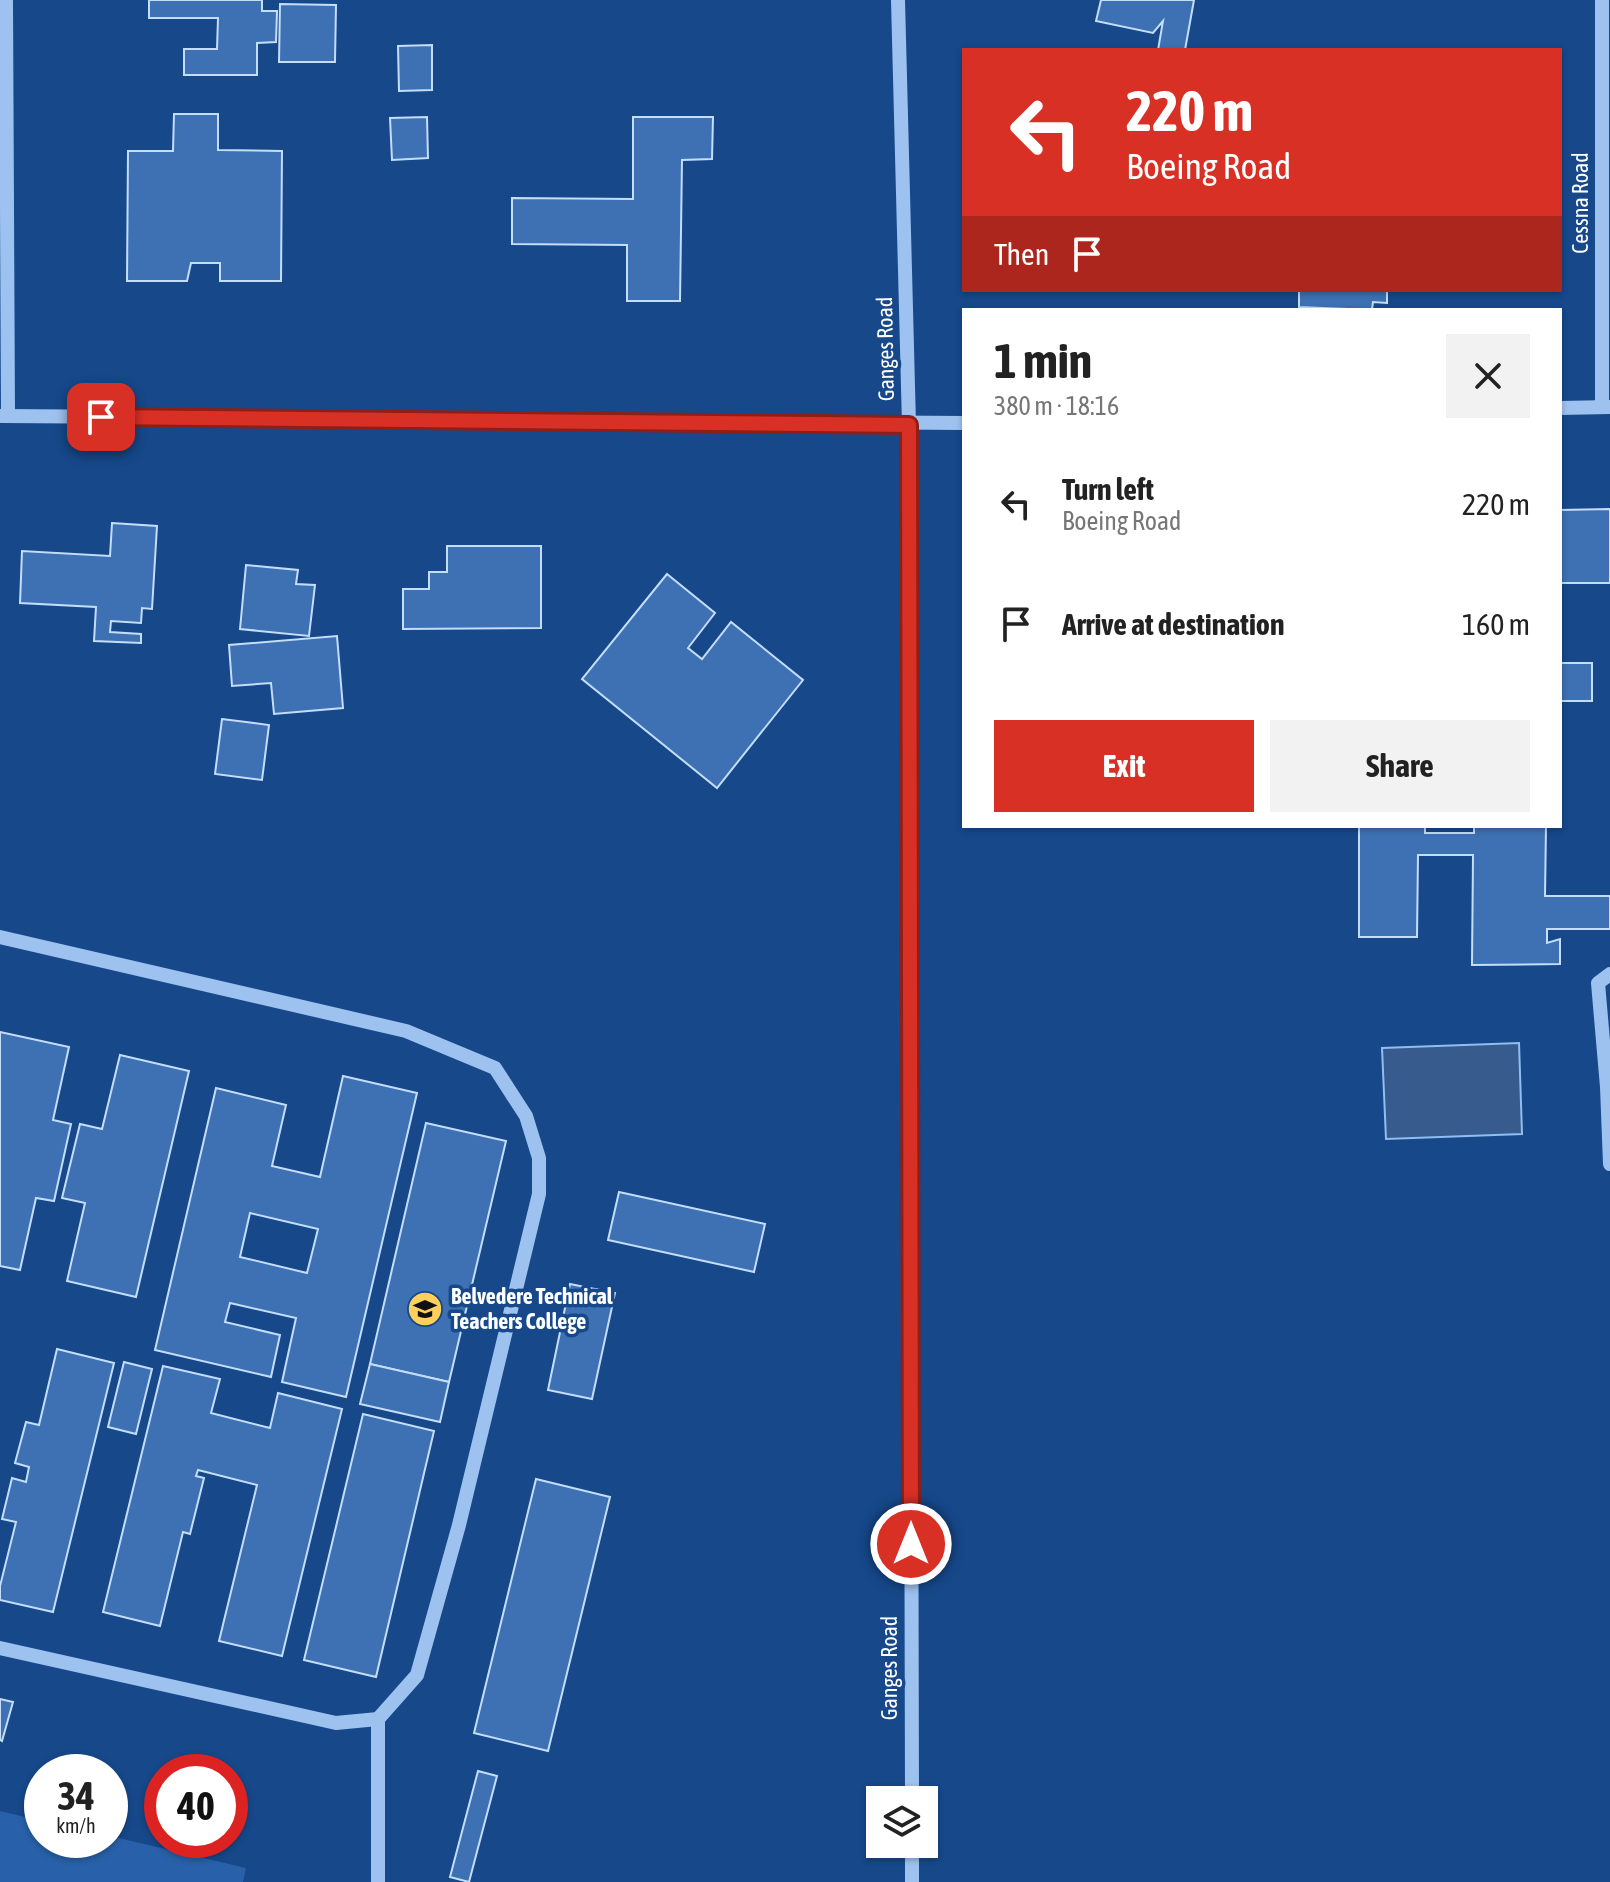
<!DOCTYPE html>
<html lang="en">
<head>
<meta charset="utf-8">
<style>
	body { margin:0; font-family:"Asap Condensed",sans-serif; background:#f2f2f2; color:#222; height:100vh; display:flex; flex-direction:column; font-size:30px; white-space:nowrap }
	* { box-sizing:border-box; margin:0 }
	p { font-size:26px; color:#767676 }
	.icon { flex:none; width:44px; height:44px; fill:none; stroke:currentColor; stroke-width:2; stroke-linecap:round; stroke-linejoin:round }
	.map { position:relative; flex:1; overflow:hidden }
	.sheet { position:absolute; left:962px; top:308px; width:600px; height:520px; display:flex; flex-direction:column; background:#fff; border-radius:0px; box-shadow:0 2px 6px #0004 }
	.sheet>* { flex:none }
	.banner { position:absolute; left:962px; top:48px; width:600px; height:244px; border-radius:0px; box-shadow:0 2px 6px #0004; background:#d93025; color:#fff; overflow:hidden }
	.controls { position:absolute; left:866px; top:1786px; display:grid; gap:16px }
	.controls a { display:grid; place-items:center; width:72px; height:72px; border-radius:0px; background:#fff; box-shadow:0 2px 6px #0004; font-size:40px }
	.speed { position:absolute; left:24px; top:1754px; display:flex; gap:16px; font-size:40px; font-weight:700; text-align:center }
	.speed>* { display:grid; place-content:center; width:104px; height:104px; border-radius:50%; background:#fff; box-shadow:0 2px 6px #0004; line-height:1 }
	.speed small { font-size:20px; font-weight:400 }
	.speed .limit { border:12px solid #d22; background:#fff; color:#111 }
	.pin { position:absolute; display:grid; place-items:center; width:68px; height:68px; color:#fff; margin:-34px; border-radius:16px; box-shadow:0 4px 12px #0006 }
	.me { position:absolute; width:88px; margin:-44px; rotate:0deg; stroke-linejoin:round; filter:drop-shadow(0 0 6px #0008) }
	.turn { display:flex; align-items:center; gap:28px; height:168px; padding:0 32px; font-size:36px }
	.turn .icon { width:104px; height:104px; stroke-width:2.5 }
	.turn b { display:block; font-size:56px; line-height:68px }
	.then { display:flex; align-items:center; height:76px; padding:0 32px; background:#0003; gap:16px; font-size:30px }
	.round { display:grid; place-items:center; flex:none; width:84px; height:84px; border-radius:0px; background:#f2f2f2 }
	.overview { display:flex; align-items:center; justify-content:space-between; height:136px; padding:0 32px }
	h1 { font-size:48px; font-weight:700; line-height:60px }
	.primary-button { display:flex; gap:16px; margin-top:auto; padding:16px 32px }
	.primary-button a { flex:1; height:92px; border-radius:0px; background:#d93025; color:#fff; font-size:32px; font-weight:700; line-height:92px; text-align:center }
	.primary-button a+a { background:#f2f2f2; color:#222 }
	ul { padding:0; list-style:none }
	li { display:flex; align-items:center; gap:24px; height:120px; padding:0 32px }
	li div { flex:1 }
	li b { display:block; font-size:30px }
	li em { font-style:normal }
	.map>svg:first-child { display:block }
	.green { fill:#2861a9 }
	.water { fill:#375b8c; stroke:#90bdf2; stroke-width:2 }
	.building { fill:#3e71b3; stroke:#c4ddfb; stroke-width:2; fill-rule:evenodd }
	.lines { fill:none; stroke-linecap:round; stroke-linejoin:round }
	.minor { stroke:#9ec2ef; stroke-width:14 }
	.route-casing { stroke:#8d1f18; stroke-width:20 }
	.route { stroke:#d93025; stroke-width:14 }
	.labels { text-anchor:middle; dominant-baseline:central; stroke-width:7; stroke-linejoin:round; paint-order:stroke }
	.street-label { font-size:22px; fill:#fff; stroke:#16488a }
	.poi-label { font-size:22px; font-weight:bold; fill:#fff; stroke:#16488a; text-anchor:start }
</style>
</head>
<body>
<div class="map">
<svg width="1610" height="1882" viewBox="0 0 1610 1882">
	<rect width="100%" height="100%" fill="#16488a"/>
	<polygon class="green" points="0,1811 42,1821 42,1840 110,1840 110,1836 246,1868 243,1882 0,1882"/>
	<polygon class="water" points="1519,1043 1522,1134 1386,1139 1382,1048"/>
	<g class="building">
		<polygon points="149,0 262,0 262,11 277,11 276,42 257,43 257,75 184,75 184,49 217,49 218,18 149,18"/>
		<polygon points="1101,0 1194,0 1185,50 1158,50 1163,21 1153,33 1096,21"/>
		<polygon points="280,4 336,5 335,62 279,62"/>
		<polygon points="432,45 432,90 399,91 398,46"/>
		<polygon points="174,114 218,114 218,150 282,151 281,281 220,281 220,263 191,263 187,281 127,281 128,151 173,151"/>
		<polygon points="427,117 428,158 392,160 390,118"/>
		<polygon points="633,117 713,117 712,159 682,160 680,301 627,301 627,245 512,244 512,198 633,199"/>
		<polygon points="1299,290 1387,290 1387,303 1373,302 1372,310 1299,307"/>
		<polygon points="1610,509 1610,583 1561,583 1561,663 1592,663 1592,701 1560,701 1560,510"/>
		<polygon points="112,523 157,526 152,609 142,608 141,623 111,621 110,632 141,634 141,643 94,641 96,607 20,603 22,551 110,556"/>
		<polygon points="447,546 541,546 541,628 403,629 403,589 429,589 429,572 447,572"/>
		<polygon points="246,565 298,570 296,584 315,585 309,636 240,629"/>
		<polygon points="667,574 715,613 688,648 702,659 731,622 803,680 717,788 582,679"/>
		<polygon points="337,636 343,708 274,714 271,683 232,686 229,645"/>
		<polygon points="222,719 269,725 262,780 215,774"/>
		<polygon points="1359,826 1425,826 1425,833 1474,833 1474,826 1546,826 1545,896 1610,896 1610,929 1547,929 1547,943 1560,939 1560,964 1472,965 1473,855 1418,855 1417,937 1359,937"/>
		<polygon points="0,1032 69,1047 53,1120 71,1124 54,1201 36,1198 20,1270 0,1266"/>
		<polygon points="120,1055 189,1071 136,1297 67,1281 85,1203 62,1198 80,1124 102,1129"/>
		<path d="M343,1076L417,1093L346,1397L282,1382L296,1318L230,1303L225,1322L280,1335L271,1377L155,1350L216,1088L286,1105L272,1166L320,1177ZM250,1213L318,1229L307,1273L240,1257Z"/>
		<polygon points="426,1123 506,1141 449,1382 370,1364"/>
		<polygon points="619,1192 765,1224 754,1272 608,1240"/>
		<polygon points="570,1284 615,1293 592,1399 548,1390"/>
		<polygon points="57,1349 114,1363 53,1612 0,1600 0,1586 16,1522 2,1519 12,1478 26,1482 29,1467 15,1463 26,1422 39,1425"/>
		<polygon points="124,1362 152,1369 136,1434 108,1427"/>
		<polygon points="370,1364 449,1382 440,1422 360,1404"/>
		<polygon points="163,1366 220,1379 211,1413 270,1428 278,1393 342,1409 282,1656 219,1641 257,1485 198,1470 196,1476 204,1478 190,1534 183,1532 160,1626 103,1612"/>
		<polygon points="363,1414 434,1431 376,1677 304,1660"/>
		<polygon points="536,1479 610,1497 548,1751 474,1733"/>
		<polygon points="0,1699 13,1702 2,1741 0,1740"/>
		<polygon points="478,1771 497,1776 469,1882 450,1877"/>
	</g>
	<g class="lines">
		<g class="minor">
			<polyline points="6,0 8,416"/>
			<polyline points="898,0 909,425 912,1800"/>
			<polyline points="1602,0 1602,407"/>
			<polyline points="1560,408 1610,407"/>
			<polyline points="0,416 964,423"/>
			<polyline points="0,937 406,1031 495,1068 526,1116 539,1158 539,1194 459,1525 417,1675 378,1719 378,1882"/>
			<polyline points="1610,974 1598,983 1607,1087 1610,1164"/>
			<polyline points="0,1648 336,1723 378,1719"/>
			<polyline points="912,1844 912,1882"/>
		</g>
	</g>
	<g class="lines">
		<g class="route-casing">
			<polyline id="route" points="101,417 909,425 911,1544"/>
		</g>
		<use href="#route" class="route"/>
	</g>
	<defs>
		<g id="university-disc" transform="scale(1.8)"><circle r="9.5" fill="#ffd15c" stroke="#16488a"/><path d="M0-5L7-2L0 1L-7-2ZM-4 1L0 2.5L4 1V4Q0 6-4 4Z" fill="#111"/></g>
	</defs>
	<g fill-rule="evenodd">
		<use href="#university-disc" x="425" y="1309"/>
	</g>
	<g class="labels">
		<g class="street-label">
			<text transform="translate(1580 203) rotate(-90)">Cessna Road</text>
			<text transform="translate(885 349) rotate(-91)">Ganges Road</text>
			<text transform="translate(889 1668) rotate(-90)">Ganges Road</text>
		</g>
		<g class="poi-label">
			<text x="451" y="1296">Belvedere Technical<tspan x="451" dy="25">Teachers College</tspan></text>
		</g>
	</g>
</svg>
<div class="controls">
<a><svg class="icon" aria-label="layers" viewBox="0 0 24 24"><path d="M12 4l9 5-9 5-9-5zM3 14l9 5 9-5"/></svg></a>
</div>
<div class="speed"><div>34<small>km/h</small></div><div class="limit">40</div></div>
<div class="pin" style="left:101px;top:417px;background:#d93025"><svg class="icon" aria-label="arrive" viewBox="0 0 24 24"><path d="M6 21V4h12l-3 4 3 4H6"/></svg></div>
<svg class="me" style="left:911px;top:1544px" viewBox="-20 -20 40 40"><circle r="17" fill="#d93025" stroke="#fff" stroke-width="3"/><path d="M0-11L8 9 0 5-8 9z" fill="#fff"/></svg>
<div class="banner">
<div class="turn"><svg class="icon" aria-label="left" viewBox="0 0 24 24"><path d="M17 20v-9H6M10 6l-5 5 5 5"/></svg><div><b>220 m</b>Boeing Road</div></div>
<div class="then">Then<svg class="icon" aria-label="arrive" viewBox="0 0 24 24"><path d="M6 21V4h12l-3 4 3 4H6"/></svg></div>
</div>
<section class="sheet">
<div class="overview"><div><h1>1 min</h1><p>380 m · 18:16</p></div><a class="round"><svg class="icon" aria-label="close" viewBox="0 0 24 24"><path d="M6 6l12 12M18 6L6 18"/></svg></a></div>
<ul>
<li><svg class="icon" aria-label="left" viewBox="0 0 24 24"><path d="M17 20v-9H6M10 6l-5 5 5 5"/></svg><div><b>Turn left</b><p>Boeing Road</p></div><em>220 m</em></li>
<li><svg class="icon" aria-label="arrive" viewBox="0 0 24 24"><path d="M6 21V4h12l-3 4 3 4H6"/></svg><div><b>Arrive at destination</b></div><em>160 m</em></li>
</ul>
<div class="primary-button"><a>Exit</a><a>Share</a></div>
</section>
</div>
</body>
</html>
